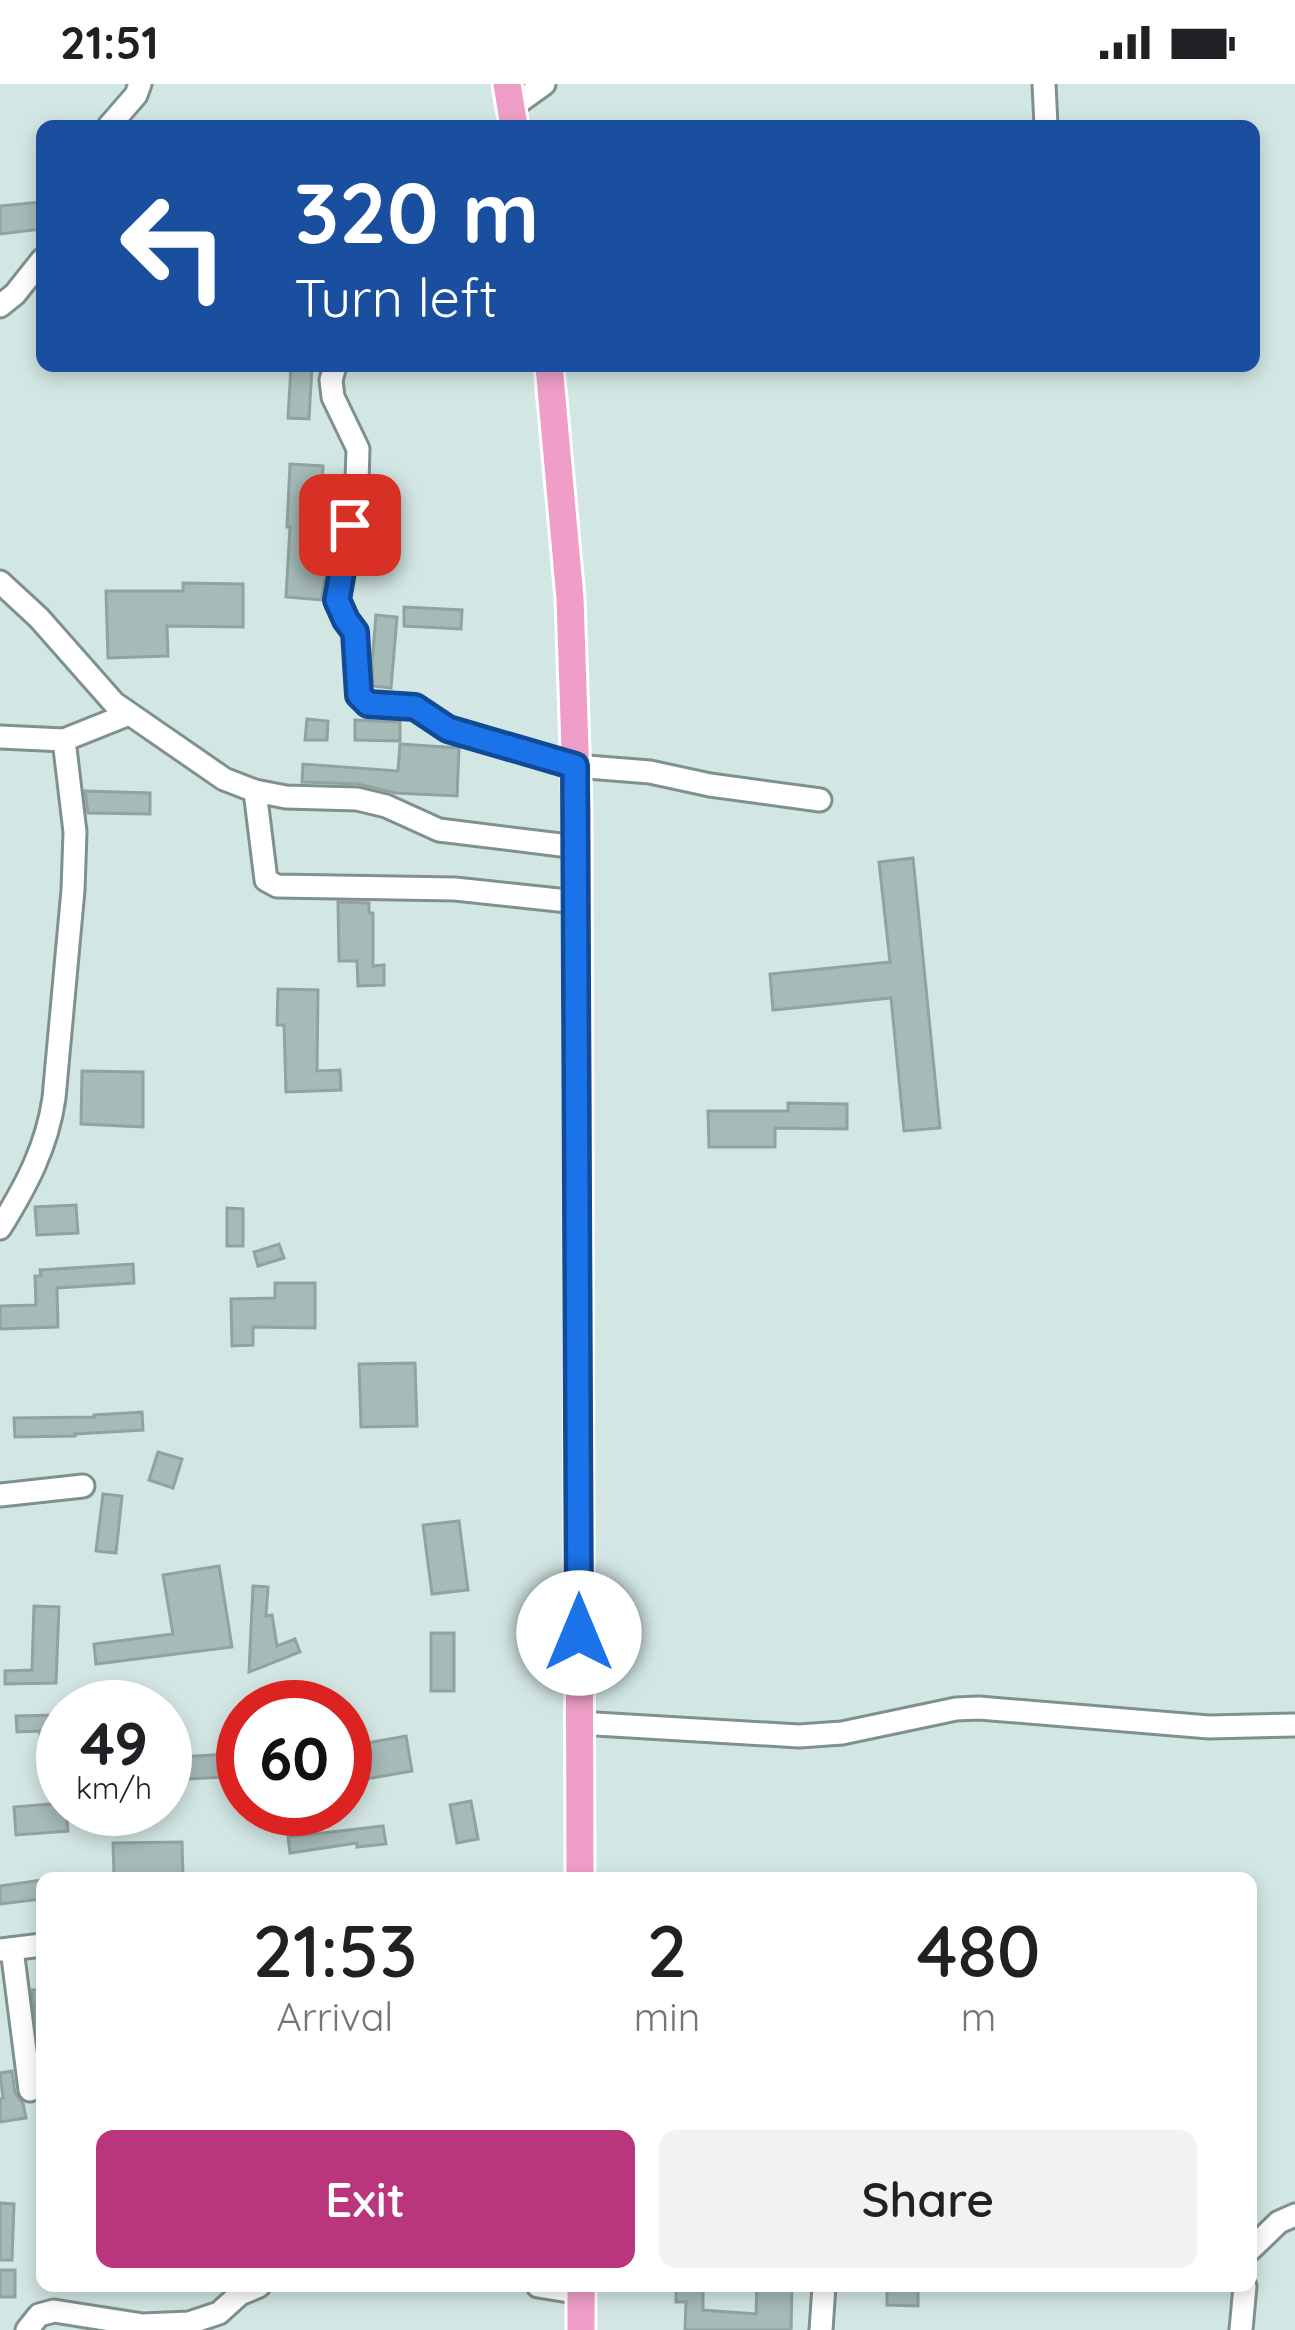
<!DOCTYPE html>
<html lang="en">
<head>
<meta charset="utf-8">
<style>
	body { margin:0; font-family:Quicksand,sans-serif; background:#f2f2f2; color:#202124; height:100vh; display:flex; flex-direction:column; font-size:45px; white-space:nowrap }
	* { box-sizing:border-box; margin:0 }
	p { font-size:39px; color:#757577 }
	.icon { flex:none; width:66px; height:66px; fill:none; stroke:currentColor; stroke-width:2; stroke-linecap:round; stroke-linejoin:round }
	.map { position:relative; flex:1; overflow:hidden }
	.details { position:absolute; left:36px; top:1788px; width:1221px; height:420px; display:flex; flex-direction:column; background:#fff; border-radius:18px; box-shadow:0 6px 18px #0003 }
	.details>* { flex:none }
	.guide { position:absolute; left:36px; top:36px; width:1224px; height:252px; border-radius:18px; box-shadow:0 6px 18px #0003; background:#1a4fa0; color:#fff; overflow:hidden }
	.speed { position:absolute; left:36px; top:1596px; display:flex; gap:24px; font-size:60px; font-weight:700; text-align:center }
	.speed>* { display:grid; place-content:center; width:156px; height:156px; border-radius:50%; background:#fff; box-shadow:0 6px 18px #0003; line-height:1 }
	.speed small { font-size:30px; font-weight:400 }
	.speed .limit { border:18px solid #d22; background:#fff; color:#111 }
	.pin { position:absolute; display:grid; place-items:center; width:102px; height:102px; color:#fff; margin:-51px; border-radius:24px; box-shadow:0 6px 18px #0006 }
	.me { position:absolute; width:132px; margin:-66px; rotate:0deg; stroke-linejoin:round; filter:drop-shadow(0 0 9px #0008) }
	.turn { display:flex; align-items:center; gap:42px; height:252px; padding:0 60px; font-size:54px }
	.turn .icon { width:156px; height:156px; stroke-width:2.5 }
	.turn b { display:block; font-size:84px; line-height:102px }
	.eta { display:flex; justify-content:space-evenly; align-items:center; height:204px; text-align:center }
	.eta b { font-size:72px; font-weight:600; line-height:84px }
	.action { display:flex; gap:24px; margin-top:auto; padding:24px 60px }
	.action a { flex:1; height:138px; border-radius:18px; background:#b9357c; color:#fff; font-size:48px; font-weight:600; line-height:138px; text-align:center }
	.action a+a { background:#f2f2f2; color:#202124 }
	.status { display:flex; justify-content:space-between; align-items:center; height:84px; padding:0 60px; background:#fff; direction:ltr }
	.status svg { height:33px; fill:currentColor }
	.map>svg:first-child { display:block }
	.building { fill:#a6bab7; stroke:#90a3a0; stroke-width:3 }
	.lines { fill:none; stroke-linecap:round; stroke-linejoin:round }
	.minor-casing { stroke:#7e918f; stroke-width:27 }
	.major-casing { stroke:#fff; stroke-width:33 }
	.minor { stroke:#fff; stroke-width:21 }
	.major { stroke:#ef9fc7; stroke-width:27 }
	.route-casing { stroke:#114b97; stroke-width:30 }
	.route { stroke:#1a73e8; stroke-width:21 }
</style>
</head>
<body>
<div class="status"><b>21:51</b><svg viewBox="0 0 49 12"><path d="M0 12V9h3v3zM5 12V6h3v6zM10 12V3h3v9zM15 12V0h3v12zM26 1h20v11H26zM47 4h2v5h-2z"/></svg></div>
<div class="map">
<svg width="1295" height="2246" viewBox="0 0 1295 2246">
	<rect width="100%" height="100%" fill="#d2e6e3"/>
	<g class="building">
		<polygon points="42,118 42,145 0,150 0,122"/>
		<polygon points="291,282 312,282 309,335 288,334"/>
		<polygon points="290,380 323,382 319,455 325,455 324,483 327,483 321,516 286,513 290,443 287,443"/>
		<polygon points="183,499 243,500 243,543 167,542 168,572 108,574 106,507 183,507"/>
		<polygon points="404,523 462,526 461,545 404,542"/>
		<polygon points="376,531 397,533 391,604 373,602 372,579"/>
		<polygon points="307,635 328,637 327,656 305,656"/>
		<polygon points="355,636 400,638 400,657 355,656"/>
		<polygon points="400,660 459,664 457,712 395,709 358,700 302,698 303,680 398,687"/>
		<polygon points="85,707 150,709 150,730 88,729"/>
		<polygon points="913,774 940,1044 904,1047 891,914 773,926 770,890 890,878 879,778"/>
		<polygon points="338,818 369,819 369,829 373,829 373,882 384,881 384,901 358,902 357,877 339,877"/>
		<polygon points="278,905 318,906 317,987 340,986 341,1006 286,1008 284,941 277,941"/>
		<polygon points="82,987 143,988 143,1043 81,1040"/>
		<polygon points="788,1019 847,1020 847,1045 775,1044 775,1063 709,1063 708,1027 788,1027"/>
		<polygon points="76,1121 78,1149 37,1151 35,1123"/>
		<polygon points="227,1124 243,1125 243,1162 227,1162"/>
		<polygon points="279,1160 284,1174 258,1182 254,1168"/>
		<polygon points="133,1180 134,1199 57,1204 58,1243 0,1245 0,1222 36,1221 35,1192 41,1192 40,1186"/>
		<polygon points="275,1199 315,1199 315,1244 253,1243 253,1261 232,1262 231,1215 275,1214"/>
		<polygon points="415,1279 417,1342 361,1343 359,1280"/>
		<polygon points="142,1328 143,1346 75,1350 75,1352 15,1353 14,1334 94,1333 94,1331"/>
		<polygon points="158,1368 182,1375 173,1404 149,1396"/>
		<polygon points="103,1410 122,1412 116,1469 96,1467"/>
		<polygon points="459,1437 468,1506 432,1510 423,1441"/>
		<polygon points="219,1482 232,1563 96,1580 94,1560 173,1550 163,1491"/>
		<polygon points="253,1502 268,1503 266,1532 272,1531 277,1562 295,1555 300,1568 249,1588"/>
		<polygon points="34,1522 59,1523 56,1599 5,1600 5,1587 32,1586"/>
		<rect x="431" y="1549" width="23" height="58"/>
		<polygon points="58,1631 59,1690 41,1690 40,1647 17,1648 16,1632"/>
		<polygon points="406,1652 412,1687 349,1698 345,1663"/>
		<polygon points="243,1669 243,1692 188,1695 187,1691 165,1691 165,1674"/>
		<polygon points="471,1717 478,1755 457,1759 450,1721"/>
		<polygon points="63,1719 63,1725 66,1725 68,1747 16,1751 14,1723"/>
		<polygon points="383,1742 386,1760 357,1763 357,1759 290,1769 288,1753"/>
		<polygon points="182,1758 183,1794 114,1794 113,1759"/>
		<polygon points="42,1796 42,1815 0,1820 0,1802"/>
		<polygon points="42,1905 42,1949 38,1949 32,1906"/>
		<polygon points="12,1987 15,2009 23,2019 26,2034 0,2038 0,2015 3,2014 0,1989"/>
		<polygon points="0,2119 14,2120 12,2176 0,2176"/>
		<rect x="0" y="2186" width="15" height="27"/>
		<polygon points="676,2202 703,2202 703,2226 756,2230 757,2202 792,2202 791,2246 685,2246 686,2218 676,2218"/>
		<polygon points="887,2202 918,2202 918,2222 887,2221"/>
	</g>
	<g class="lines">
		<g class="minor-casing">
			<g id="minor">
				<polyline points="1044,0 1046,42"/>
				<polyline points="512,23 544,0"/>
				<polyline points="109,42 136,11 140,0"/>
				<polyline points="0,222 15,210 42,176"/>
				<polyline points="335,282 331,296 333,313 358,365 357,397 337,516 346,536 355,548 359,611 368,620 415,624 448,645 575,682 650,688 710,701 820,716"/>
				<polyline points="0,498 39,534 114,619 224,695 255,707 286,713 357,715 386,722 439,746 577,763"/>
				<polyline points="0,653 64,656 129,630"/>
				<polyline points="255,707 266,796 277,802 455,805 577,818"/>
				<path d="M0,1144C26,1102 47,1063 54,1014L73,806L75,748L64,656"/>
				<polyline points="0,1411 83,1402"/>
				<polyline points="579,1639 799,1652 842,1649 956,1625 979,1624 1209,1643 1295,1641"/>
				<polyline points="12,1865 30,2006"/>
				<polyline points="1,1866 42,1861"/>
				<polyline points="1251,2165 1279,2138 1295,2131"/>
				<polyline points="538,2202 581,2209"/>
				<polyline points="27,2246 39,2231 54,2227 143,2241 189,2239 219,2229 240,2210 259,2202"/>
				<polyline points="821,2246 824,2202"/>
				<polyline points="1241,2246 1245,2202"/>
			</g>
		</g>
		<g class="major-casing">
			<g id="major">
				<polyline points="507,0 514,42"/>
				<polyline points="549,282 570,514 577,725 580,1794"/>
				<polyline points="581,2202 581,2246"/>
			</g>
		</g>
		<use href="#minor" class="minor"/>
		<use href="#major" class="major"/>
	</g>
	<g class="lines">
		<g class="route-casing">
			<polyline id="route" points="350,441 337,516 346,536 355,548 359,611 368,620 415,623 448,645 575,682 579,1549"/>
		</g>
		<use href="#route" class="route"/>
	</g>
</svg>
<div class="speed"><div>49<small>km/h</small></div><div class="limit">60</div></div>
<div class="pin" style="left:350px;top:441px;background:#d93025"><svg class="icon" aria-label="arrive" viewBox="0 0 24 24"><path d="M6 21V4h12l-3 4 3 4H6"/></svg></div>
<svg class="me" style="left:579px;top:1549px" viewBox="-20 -20 40 40"><circle r="19" fill="#fff"/><path d="M0-13L10 11 0 6-10 11z" fill="#1a73e8"/></svg>
<div class="guide">
<div class="turn"><svg class="icon" aria-label="left" viewBox="0 0 24 24"><path d="M17 20v-9H6M10 6l-5 5 5 5"/></svg><div><b>320 m</b>Turn left</div></div>
</div>
<section class="details">
<div class="eta">
<div><b>21:53</b><p>Arrival</p></div>
<div><b>2</b><p>min</p></div>
<div><b>480</b><p>m</p></div>
</div>
<div class="action"><a>Exit</a><a>Share</a></div>
</section>
</div>
</body>
</html>
